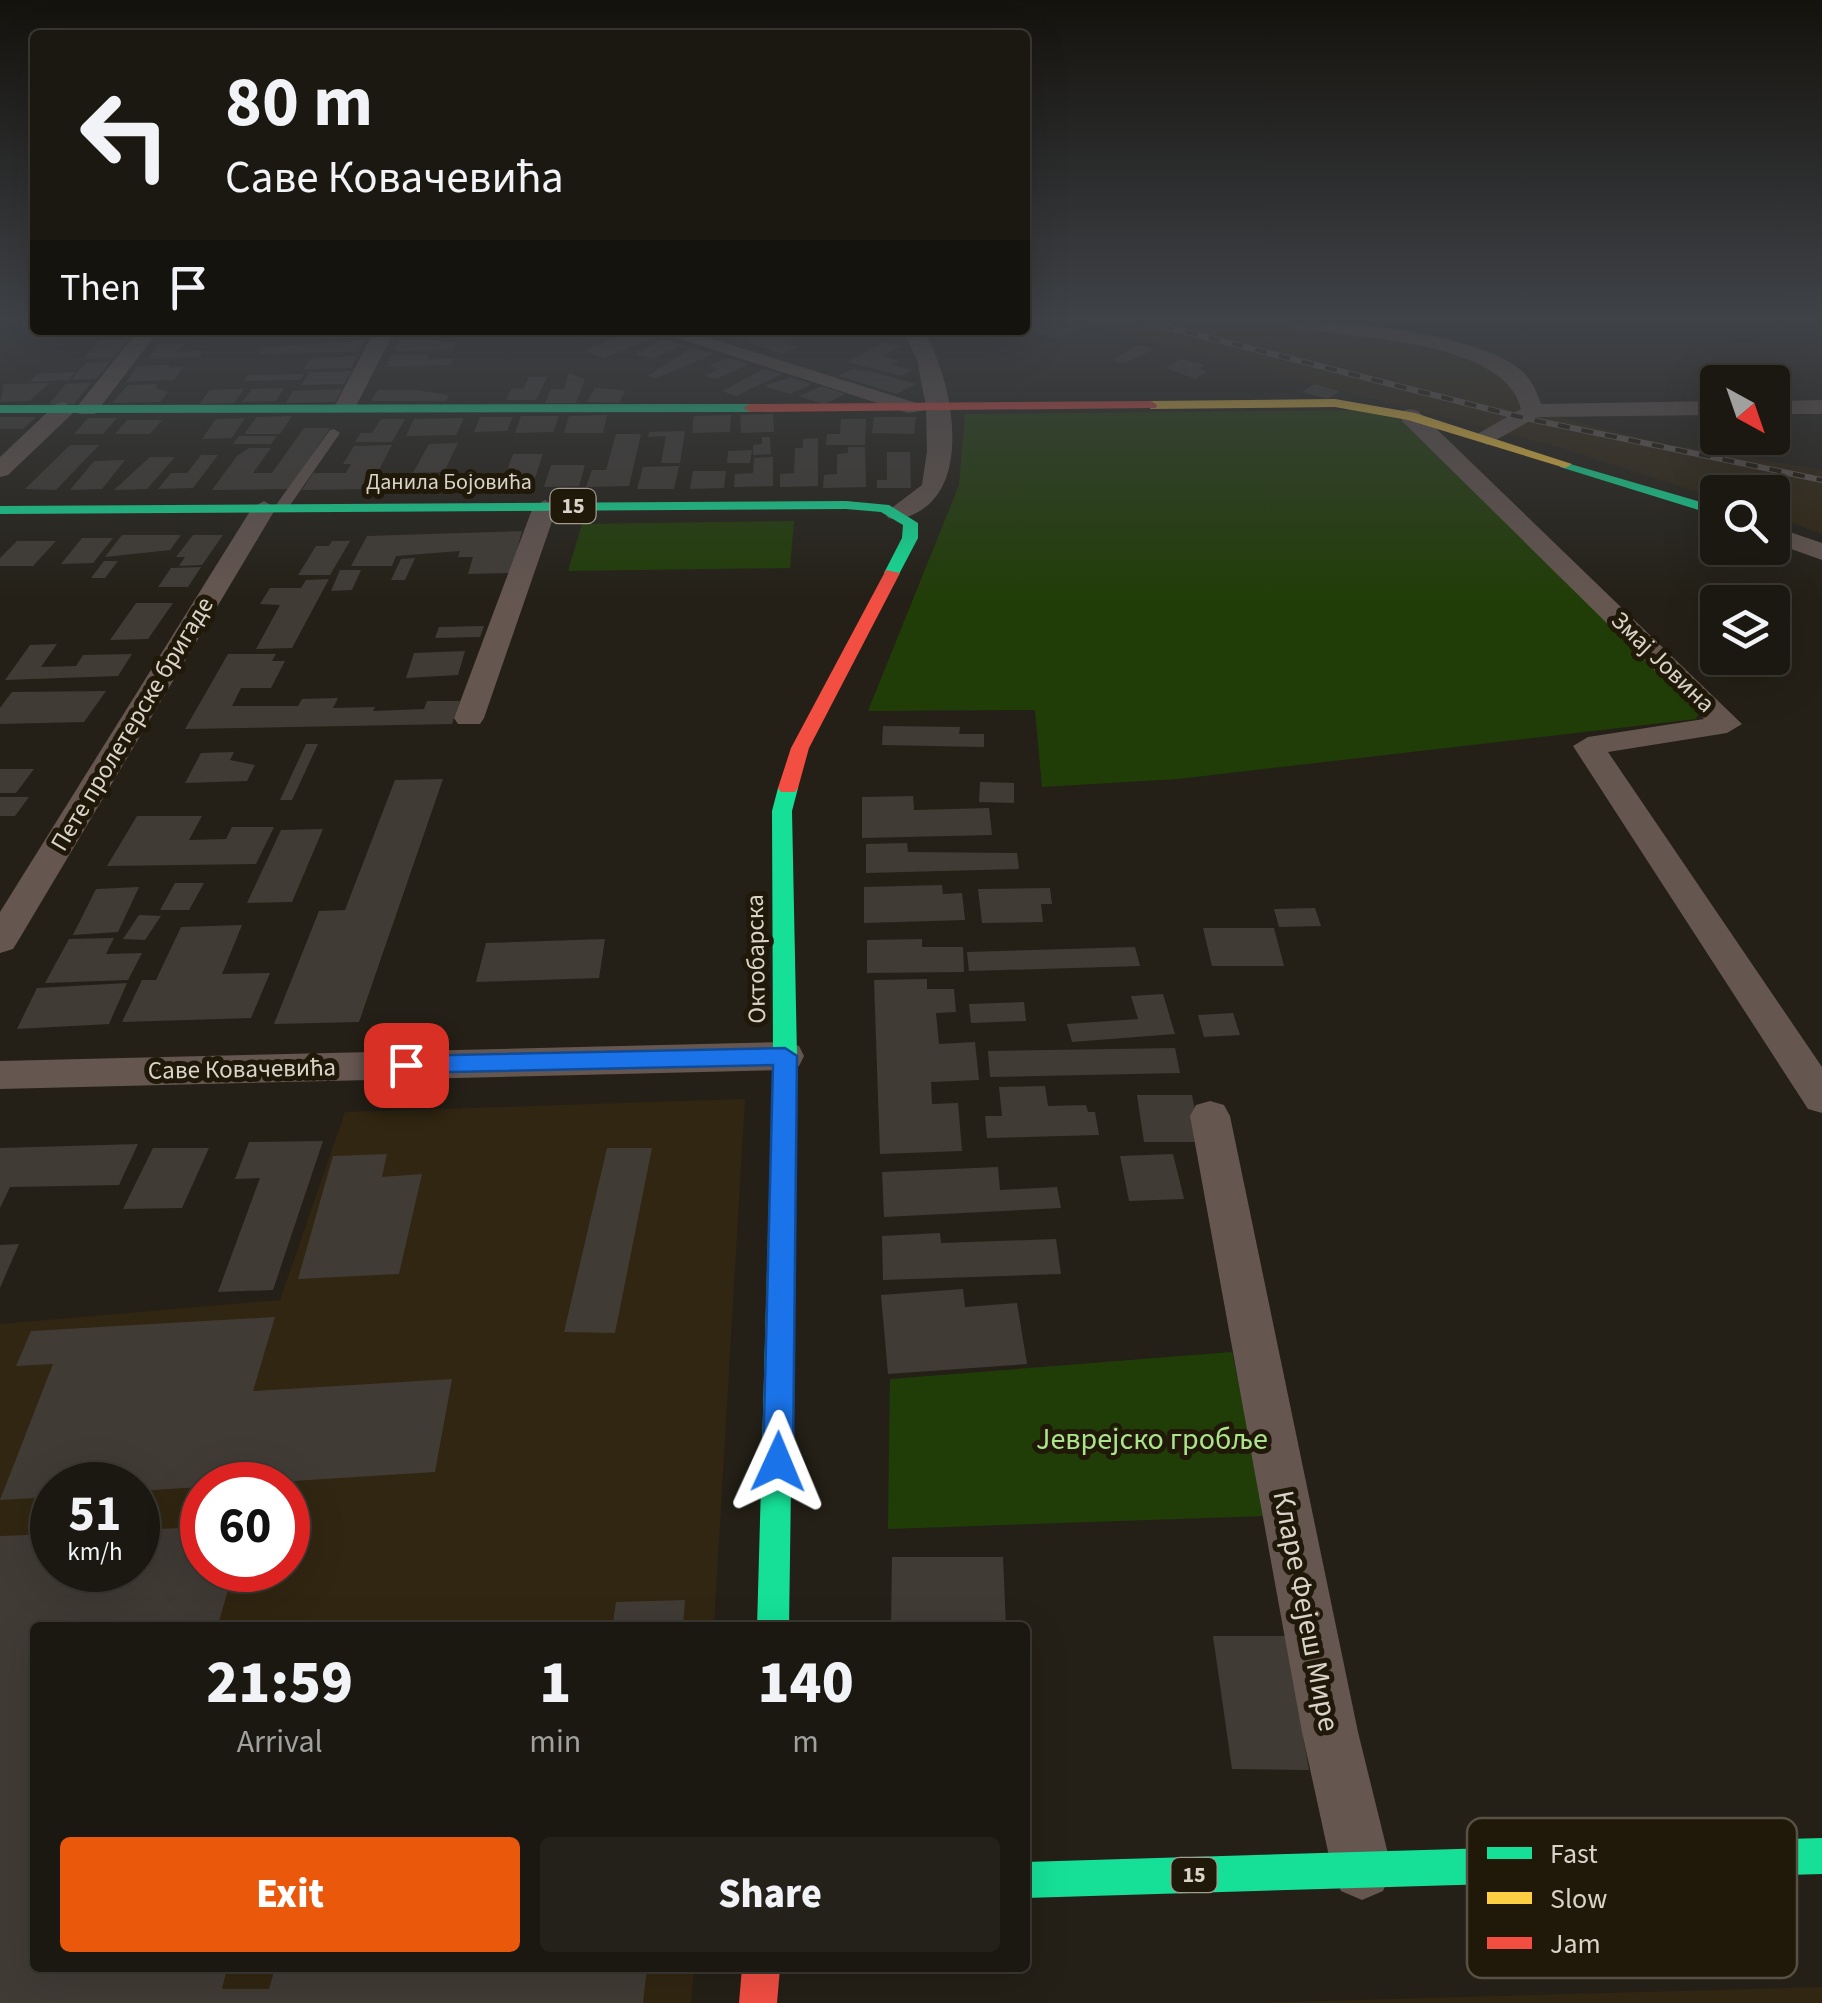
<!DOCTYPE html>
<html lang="en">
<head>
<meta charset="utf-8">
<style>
	body { margin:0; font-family:"Source Sans 3",sans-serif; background:#24211a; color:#f1f3f6; height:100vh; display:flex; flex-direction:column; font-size:38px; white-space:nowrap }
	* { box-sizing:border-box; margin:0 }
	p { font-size:32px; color:#a0a09f }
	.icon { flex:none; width:55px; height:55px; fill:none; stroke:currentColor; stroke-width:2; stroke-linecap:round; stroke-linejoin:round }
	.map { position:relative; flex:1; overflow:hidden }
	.side { position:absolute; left:30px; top:1622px; width:1000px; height:350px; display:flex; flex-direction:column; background:#1b1811; border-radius:10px; box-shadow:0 10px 40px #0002,0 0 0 2px #393731 }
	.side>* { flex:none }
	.top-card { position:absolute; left:30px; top:30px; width:1000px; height:305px; border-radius:10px; box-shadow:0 10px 40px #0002,0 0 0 2px #393731; background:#1b1811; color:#f1f3f6; overflow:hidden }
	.needle { width:65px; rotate:140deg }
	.fabs { position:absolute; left:1700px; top:365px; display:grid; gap:20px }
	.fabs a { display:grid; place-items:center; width:90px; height:90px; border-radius:10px; background:#1b1811; box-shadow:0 10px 40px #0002,0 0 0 2px #393731; font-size:50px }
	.speed { position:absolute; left:30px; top:1462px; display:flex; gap:20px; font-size:50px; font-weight:700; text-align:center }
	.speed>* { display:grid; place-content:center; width:130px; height:130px; border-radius:50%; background:#1b1811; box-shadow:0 10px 40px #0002,0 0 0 2px #393731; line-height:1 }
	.speed small { font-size:25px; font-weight:400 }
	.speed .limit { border:15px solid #d22; background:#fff; color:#111 }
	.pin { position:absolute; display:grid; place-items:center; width:85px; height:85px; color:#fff; margin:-42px; border-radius:20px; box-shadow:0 5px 15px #0006 }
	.me { position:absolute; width:110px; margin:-55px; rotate:1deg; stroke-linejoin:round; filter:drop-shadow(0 0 8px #0008) }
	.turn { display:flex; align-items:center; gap:35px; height:210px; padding:0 30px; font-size:45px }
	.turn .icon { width:130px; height:130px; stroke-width:2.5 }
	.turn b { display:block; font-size:70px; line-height:85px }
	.then { display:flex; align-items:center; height:95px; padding:0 30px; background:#0003; gap:20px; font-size:38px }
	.eta { display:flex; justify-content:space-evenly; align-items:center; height:170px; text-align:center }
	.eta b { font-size:60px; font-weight:800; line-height:70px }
	.cta { display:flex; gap:20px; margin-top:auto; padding:20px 30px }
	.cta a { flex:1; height:115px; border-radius:10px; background:#ea580c; color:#fff; font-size:40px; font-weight:800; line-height:115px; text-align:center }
	.cta a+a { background:#24211a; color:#f1f3f6 }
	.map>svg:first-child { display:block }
	.built { fill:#312611; fill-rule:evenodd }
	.green { fill:#213d07 }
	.building { fill:#403b35 }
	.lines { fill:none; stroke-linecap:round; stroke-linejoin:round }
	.lane { fill:#655650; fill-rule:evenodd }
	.street { fill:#655650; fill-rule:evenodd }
	.fast { fill:#16e098; fill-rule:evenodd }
	.slow { fill:#ffcf43; fill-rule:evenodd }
	.jam { fill:#f24e42; fill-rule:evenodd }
	.rail-casing { stroke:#655c57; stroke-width:6 }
	.rail { stroke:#201808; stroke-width:4; stroke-dasharray:12; stroke-linecap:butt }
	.route { fill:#1a73e8; stroke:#114b97; stroke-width:2.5 }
	.labels { text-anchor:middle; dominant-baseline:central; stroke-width:10; stroke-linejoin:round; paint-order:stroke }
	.far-street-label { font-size:22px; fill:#d9d3c9; stroke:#201808 }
	.shield { fill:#201808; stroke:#a29b8f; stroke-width:2.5 }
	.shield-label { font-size:22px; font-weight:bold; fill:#d9d3c9 }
	.street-label { font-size:25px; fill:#d9d3c9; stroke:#201808 }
	.near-park-label { font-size:30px; fill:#abe48b; stroke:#201808 }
	.near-street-label { font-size:30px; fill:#d9d3c9; stroke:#201808 }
	.key { fill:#201808; stroke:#585042; stroke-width:2.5 }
	.key-label { font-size:28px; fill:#d9d3c9 }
</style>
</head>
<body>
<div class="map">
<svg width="1822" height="2003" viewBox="0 0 1822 2003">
	<rect width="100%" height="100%" fill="#242017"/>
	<g class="built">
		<polygon points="1070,320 1285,320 1402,339 1491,363 1533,411 1662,443 1822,470 1822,534 1773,516 1772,492 1718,492 1717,498 1558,447"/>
		<path d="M745,1099L714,1627L35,1628V1968H694L691,2003H0V1324L280,1300L345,1112ZM52,1485H138V1570H52ZM202,1485H288V1570H202Z"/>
		<polygon points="1822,1987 1822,2003 1251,2003"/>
	</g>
	<g class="green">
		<polygon points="1366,410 1408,421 1701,708 1696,719 1178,779 1042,787 1035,710 868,711 959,485 965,414"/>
		<polygon points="794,521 790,568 568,571 582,524"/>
		<polygon points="1232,1352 1266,1516 888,1529 890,1379"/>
	</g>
	<g class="building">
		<polygon points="1025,320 1034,320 1074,330 1059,339 1025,330"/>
		<polygon points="133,330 129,335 79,337 84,331"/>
		<polygon points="169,330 192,333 253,330 249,336 162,339"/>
		<polygon points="370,330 367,337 275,340 279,334 300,331"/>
		<polygon points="404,330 438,330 435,336 400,337"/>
		<polygon points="582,330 616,330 590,340 577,336"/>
		<polygon points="632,330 656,337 604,358 584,351"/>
		<polygon points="754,330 813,330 783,343 798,347 783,354 734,338"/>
		<polygon points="129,339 112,358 83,359 100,340"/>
		<polygon points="400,339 424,339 456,343 452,350 394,351"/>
		<polygon points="663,339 683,345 651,359 636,354"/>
		<polygon points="364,341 358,351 260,354 265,347"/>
		<polygon points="885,342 901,346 882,356 900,361 892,365 912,370 902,376 847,362"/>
		<polygon points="159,344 184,344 177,352 203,351 199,357 148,359"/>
		<polygon points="1138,345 1155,349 1124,363 1113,360"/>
		<polygon points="692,347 714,354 656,378 648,376"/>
		<polygon points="429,354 426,360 453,359 450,365 386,367 392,355"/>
		<polygon points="357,356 351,368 304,369 311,358"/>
		<polygon points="728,358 749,364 716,379 705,376 719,369 709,366"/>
		<polygon points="1181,359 1205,365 1198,369 1207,371 1195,379 1166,368"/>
		<polygon points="110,362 96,379 71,380 86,363"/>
		<polygon points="171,365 168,368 183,367 174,380 126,382 138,366"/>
		<polygon points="764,369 782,374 736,396 722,391"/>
		<polygon points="853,369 874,372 916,384 897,394 838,376"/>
		<polygon points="352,371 344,384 301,385 310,372"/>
		<polygon points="75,372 69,380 30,382 37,374"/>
		<polygon points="569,373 585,379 576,403 545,403 551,389 564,389"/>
		<polygon points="304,374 300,380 243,381 248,375"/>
		<polygon points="529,377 547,377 536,400 506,400 512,388 523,389"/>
		<polygon points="791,377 812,384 790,394 764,386"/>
		<polygon points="50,383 29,401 0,402 4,384"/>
		<polygon points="91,383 74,404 49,404 66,384"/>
		<polygon points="158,384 155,388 168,392 160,402 112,403 128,385"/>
		<polygon points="1314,384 1340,391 1328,399 1302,392"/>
		<polygon points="822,386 846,394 824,404 799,396"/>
		<polygon points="284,388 276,401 242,402 252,389"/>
		<polygon points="595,388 611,389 625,391 619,403 587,402"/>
		<polygon points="244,389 234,403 199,404 210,390"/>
		<polygon points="342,389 335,402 286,403 293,391"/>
		<polygon points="378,390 416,390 449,395 446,401 371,401"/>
		<polygon points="773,414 774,432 741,433 740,415"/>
		<polygon points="607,415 603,433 564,433 569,416"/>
		<polygon points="731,415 730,432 692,433 694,416"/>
		<polygon points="292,416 280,434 244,434 257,417"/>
		<polygon points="521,416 559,416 553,432 515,433"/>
		<polygon points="0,417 36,417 23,429 0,429"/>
		<polygon points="480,417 513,417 507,431 474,432"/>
		<polygon points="874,417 916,417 914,434 872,433"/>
		<polygon points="88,418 117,418 103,434 74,434"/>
		<polygon points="245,418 232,438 202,439 216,419"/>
		<polygon points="464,418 456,435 406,436 414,419"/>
		<polygon points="381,419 405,419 392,442 355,442 361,433 372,433"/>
		<polygon points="841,419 866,419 865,445 826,445 827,434 840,434"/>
		<polygon points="127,420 162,420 150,434 115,434"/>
		<polygon points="304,428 330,428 289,489 212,490 237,456 249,448 271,448 253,473 272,473"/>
		<polygon points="685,431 680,463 661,463 666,436 648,437 649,432"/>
		<polygon points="616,434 641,434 629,486 586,487 592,470 606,470"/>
		<polygon points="239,436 277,436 271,444 233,444"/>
		<polygon points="762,437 770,437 771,454 753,455 753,445 762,444"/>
		<polygon points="818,438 818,486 780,487 780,474 794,473 795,448 803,448 803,439"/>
		<polygon points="458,443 444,472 413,473 429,444"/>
		<polygon points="70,445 99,445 56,490 25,489"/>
		<polygon points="392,445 369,489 302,490 313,473 346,473 351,464 343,464 354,446"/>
		<polygon points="848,447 865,447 866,487 823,488 824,475 837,474 837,454 848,453"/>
		<polygon points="752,450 750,463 727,463 728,451"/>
		<polygon points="887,452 910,452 911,488 877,488 877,480 887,480"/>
		<polygon points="513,454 543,454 532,487 488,488 493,476 505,476"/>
		<polygon points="201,455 218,455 193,488 158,489 171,473 187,473"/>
		<polygon points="150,457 175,457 147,489 114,490"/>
		<polygon points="773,457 773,486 734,487 735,474 753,473 754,458"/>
		<polygon points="125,460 102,489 70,490 94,461"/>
		<polygon points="551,465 585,465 579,486 544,487"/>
		<polygon points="679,466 674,489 637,489 643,467"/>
		<polygon points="693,471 726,471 724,488 690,489"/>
		<polygon points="522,531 511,573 468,574 473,557 458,557 460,551 396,556 392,566 351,566 367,536"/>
		<polygon points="122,535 181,535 170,550 105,557"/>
		<polygon points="193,535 223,535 202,565 179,566 185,557 176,557"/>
		<polygon points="82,538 113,538 93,563 61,564"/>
		<polygon points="17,541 56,541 33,566 0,566 0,558"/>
		<polygon points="332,541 350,541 330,575 298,575 316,546 329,546"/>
		<polygon points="415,558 405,580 391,580 401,559"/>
		<polygon points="104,561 118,561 105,578 91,578"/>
		<polygon points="201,567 188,587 158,587 171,568"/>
		<polygon points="340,570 361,570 352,590 331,591"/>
		<polygon points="329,579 292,648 256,649 280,605 260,604 270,588 301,588 306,580"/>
		<polygon points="136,603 173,603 148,639 110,640"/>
		<polygon points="484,626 480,637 435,638 439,627"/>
		<polygon points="57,644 41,667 76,666 83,655 132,654 118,676 5,680 30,645"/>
		<polygon points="465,651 458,675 406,678 414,653"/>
		<polygon points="228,654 276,654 272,661 285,661 271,688 241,688 232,706 298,706 302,699 338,698 333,708 375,707 373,711 424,709 427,701 460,701 452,724 185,729"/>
		<polygon points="106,691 84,722 0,724 0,708 12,692"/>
		<polygon points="883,726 960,727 959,734 984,734 984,747 882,745"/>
		<polygon points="306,744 318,744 292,800 280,800"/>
		<polygon points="234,752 230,760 255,765 247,781 185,783 201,753"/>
		<polygon points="0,769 34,769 16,793 0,793"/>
		<polygon points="443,779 359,1022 274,1024 319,911 345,910 395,780"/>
		<polygon points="980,782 1014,783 1014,803 979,802"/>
		<polygon points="913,796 914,810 989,808 992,835 862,838 862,797"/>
		<polygon points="0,797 29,797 15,816 0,816"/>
		<polygon points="137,816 202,816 189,840 226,839 232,827 274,827 256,864 107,866"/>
		<polygon points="323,829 292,902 247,903 281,830"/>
		<polygon points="907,843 908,852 1017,853 1019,869 866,873 866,844"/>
		<polygon points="175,883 204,883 189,910 160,910"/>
		<polygon points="942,885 943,894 962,893 965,920 864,923 864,887"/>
		<polygon points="139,887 118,932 73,935 96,889"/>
		<polygon points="1050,888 1052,904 1041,904 1043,922 982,923 978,889"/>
		<polygon points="1315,908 1321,926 1279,927 1274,909"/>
		<polygon points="139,915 161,916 145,940 123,939"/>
		<polygon points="242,925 222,974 270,973 251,1018 122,1022 142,980 156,980 181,927"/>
		<polygon points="1203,928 1274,928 1284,966 1212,966"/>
		<polygon points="114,938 106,954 142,953 128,980 45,983 69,939"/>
		<polygon points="605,939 599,978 476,982 486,943"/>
		<polygon points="922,939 922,947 963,947 964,972 867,973 867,940"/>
		<polygon points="1135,947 1140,966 969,971 967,952"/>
		<polygon points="927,979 927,989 954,989 956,1012 936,1013 939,1044 975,1042 979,1080 931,1082 932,1104 958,1103 962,1151 880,1154 874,980"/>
		<polygon points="127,983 109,1024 17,1029 37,988"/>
		<polygon points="1163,994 1175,1034 1072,1042 1067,1024 1138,1019 1131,996"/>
		<polygon points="1024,1002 1026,1021 971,1023 969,1004"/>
		<polygon points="1233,1013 1240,1035 1204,1037 1198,1015"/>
		<polygon points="1175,1048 1180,1073 990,1077 988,1051"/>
		<polygon points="1045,1086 1048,1106 1086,1105 1088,1112 1095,1112 1099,1135 987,1138 985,1116 1002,1116 999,1087"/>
		<polygon points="1137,1095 1192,1095 1201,1142 1144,1142"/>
		<polygon points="323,1141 273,1290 218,1292 260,1178 235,1179 249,1142"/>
		<polygon points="138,1144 119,1185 10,1187 0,1208 0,1148"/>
		<polygon points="153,1148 209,1148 182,1208 123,1209"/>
		<polygon points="607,1148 652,1148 615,1333 564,1332"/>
		<polygon points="387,1154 382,1177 422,1174 399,1274 298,1279 333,1156"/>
		<polygon points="1173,1154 1184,1199 1129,1201 1120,1156"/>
		<polygon points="998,1167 1000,1190 1057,1187 1061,1208 884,1217 882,1172"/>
		<polygon points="940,1233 941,1243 1056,1239 1061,1274 883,1280 882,1236"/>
		<polygon points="19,1244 0,1288 0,1245"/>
		<polygon points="963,1289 965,1307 1017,1303 1027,1364 888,1374 881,1295"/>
		<polygon points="275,1317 253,1391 452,1379 435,1472 138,1491 138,1485 52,1485 52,1497 0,1500 53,1364 16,1366 31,1331"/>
		<polygon points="202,1527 202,1570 234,1570 217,1628 35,1628 35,1968 227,1968 222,1989 269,1989 275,1968 647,1968 643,2003 0,2003 0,1536 52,1534 52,1570 138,1570 138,1530"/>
		<polygon points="892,1557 1003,1557 1006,1628 891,1628"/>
		<polygon points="685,1600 683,1628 612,1628 616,1602"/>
		<polygon points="1213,1636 1286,1636 1309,1770 1232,1769"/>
	</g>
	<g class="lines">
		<polygon class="lane" points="334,429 340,433 286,511 276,511 276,505 330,430"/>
		<g class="street">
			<path d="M1277,320C1334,320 1478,332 1522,371C1532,380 1537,392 1541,404L1718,401V415L1537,417L1487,445L1476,438L1479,433L1521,409C1507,347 1382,340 1329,332C1312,330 1289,330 1277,320Z"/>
			<polygon points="139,330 159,330 95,414 79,414 79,404"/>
			<polygon points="375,330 395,330 353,412 337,412 334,407"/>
			<path d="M653,330H684L926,406L917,360L903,330H923C951,374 974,482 918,512C908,517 900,521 888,518L885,513L922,485L927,451L926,410L908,413Z"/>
			<polygon points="1822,400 1822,414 1772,414 1772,401"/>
			<polygon points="64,402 75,409 72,414 8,475 0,477 0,457 56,404"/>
			<polygon points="1410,409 1418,411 1742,724 1727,733 1608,752 1822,1067 1822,1113 1808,1109 1573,746 1588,737 1704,719 1402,421 1402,411"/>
			<polygon points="545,500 557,507 484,718 480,724 458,724 454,718 533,507"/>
			<polygon points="264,501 276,508 18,941 13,949 0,953 0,912 252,508"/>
			<polygon points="1772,526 1822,543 1822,560 1772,542"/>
			<polygon points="785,1042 799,1046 804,1056 799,1066 785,1070 0,1089 0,1061"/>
			<polygon points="1210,1101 1224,1105 1230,1116 1358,1732 1392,1870 1383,1891 1362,1900 1341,1891 1332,1870 1302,1732 1190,1116 1196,1105"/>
		</g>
		<g class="fast">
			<polygon points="0,405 750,404 757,408 750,412 0,413"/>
			<polygon points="1560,461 1718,507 1718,516 1560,467"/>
			<polygon points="846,501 889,505 918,523 918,538 898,576 884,573 902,538 903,525 881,512 846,509 0,514 0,506"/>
			<polygon points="788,782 798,788 792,811 797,1056 789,1628 757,1628 773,1056 772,811 778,788"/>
			<polygon points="1822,1838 1822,1874 1025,1898 1025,1862"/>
		</g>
		<polygon class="slow" points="1335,399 1415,413 1572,464 1565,468 1408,420 1335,407 1151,409 1145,405 1151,401"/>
		<g class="jam">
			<polygon points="1151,401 1157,405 1156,408 750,412 743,408 750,404"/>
			<polygon points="886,570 900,573 809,748 798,788 795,792 781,792 778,788 791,748"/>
			<polygon points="742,1968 780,1968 777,2003 739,2003"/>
		</g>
		<g class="rail-casing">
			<polyline id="rail" points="1139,320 1524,418 1822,480"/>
		</g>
		<use href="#rail" class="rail"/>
	</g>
	<linearGradient id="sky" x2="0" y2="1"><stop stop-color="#14120d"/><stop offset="0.53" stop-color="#3f4247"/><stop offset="1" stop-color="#3f4247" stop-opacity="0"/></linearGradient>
	<rect width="1822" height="601" fill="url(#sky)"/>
	<polygon class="route" points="785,1048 797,1056 793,1462 789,1471 778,1475 767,1471 763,1462 773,1065 406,1073 394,1065 406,1056"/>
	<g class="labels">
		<g class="far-street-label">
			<text x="449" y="482">Данила Бојовића</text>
		</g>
		<g class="shield">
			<rect x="550.5" y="489" width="45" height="34" rx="8"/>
			<rect x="1171.5" y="1858" width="45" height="34" rx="8"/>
		</g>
		<g class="shield-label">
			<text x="573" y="506">15</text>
			<text x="1194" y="1875">15</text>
		</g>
		<g class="street-label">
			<text transform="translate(1663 662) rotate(44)">Змај Јовина</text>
			<text transform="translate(132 724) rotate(-59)">Пете пролетерске бригаде</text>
			<text transform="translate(756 959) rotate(-91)">Октобарска</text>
			<text transform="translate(242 1069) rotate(-1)">Саве Ковачевића</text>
		</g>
		<g class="near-park-label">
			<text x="1152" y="1439">Јеврејско гробље</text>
		</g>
		<g class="near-street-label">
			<text transform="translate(1306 1611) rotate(79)">Кларе Фејеш Мире</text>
		</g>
	</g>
	<rect x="1467" y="1818" width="330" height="160" rx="15" class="key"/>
	<rect x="1487" y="1847" width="45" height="12" fill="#16e098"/>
	<rect x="1487" y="1892" width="45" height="12" fill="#ffcf43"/>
	<rect x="1487" y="1937" width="45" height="12" fill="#f24e42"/>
	<g class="key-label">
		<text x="1550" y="1863">Fast</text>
		<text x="1550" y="1908">Slow</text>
		<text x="1550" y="1953">Jam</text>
	</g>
</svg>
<div class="fabs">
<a><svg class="needle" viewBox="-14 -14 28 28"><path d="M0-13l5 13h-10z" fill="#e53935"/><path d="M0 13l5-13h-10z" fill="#a0a09f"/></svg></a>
<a><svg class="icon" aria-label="search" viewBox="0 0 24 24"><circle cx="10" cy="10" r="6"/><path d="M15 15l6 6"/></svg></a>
<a><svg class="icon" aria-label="layers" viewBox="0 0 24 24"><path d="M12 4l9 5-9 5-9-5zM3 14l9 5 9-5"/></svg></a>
</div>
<div class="speed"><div>51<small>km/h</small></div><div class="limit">60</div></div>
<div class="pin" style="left:406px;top:1065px;background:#d93025"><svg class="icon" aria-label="arrive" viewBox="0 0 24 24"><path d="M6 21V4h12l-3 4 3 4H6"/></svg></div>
<svg class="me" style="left:778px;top:1462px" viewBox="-20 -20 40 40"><path d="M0-17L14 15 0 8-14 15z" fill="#1a73e8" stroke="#fff" stroke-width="4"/></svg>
<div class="top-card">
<div class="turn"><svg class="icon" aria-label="left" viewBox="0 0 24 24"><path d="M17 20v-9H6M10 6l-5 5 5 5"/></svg><div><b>80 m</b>Саве Ковачевића</div></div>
<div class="then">Then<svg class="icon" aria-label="arrive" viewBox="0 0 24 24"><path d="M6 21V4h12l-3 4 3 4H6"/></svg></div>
</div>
<section class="side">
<div class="eta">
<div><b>21:59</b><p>Arrival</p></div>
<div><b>1</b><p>min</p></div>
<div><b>140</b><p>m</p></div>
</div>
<div class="cta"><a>Exit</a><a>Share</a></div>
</section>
</div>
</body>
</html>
